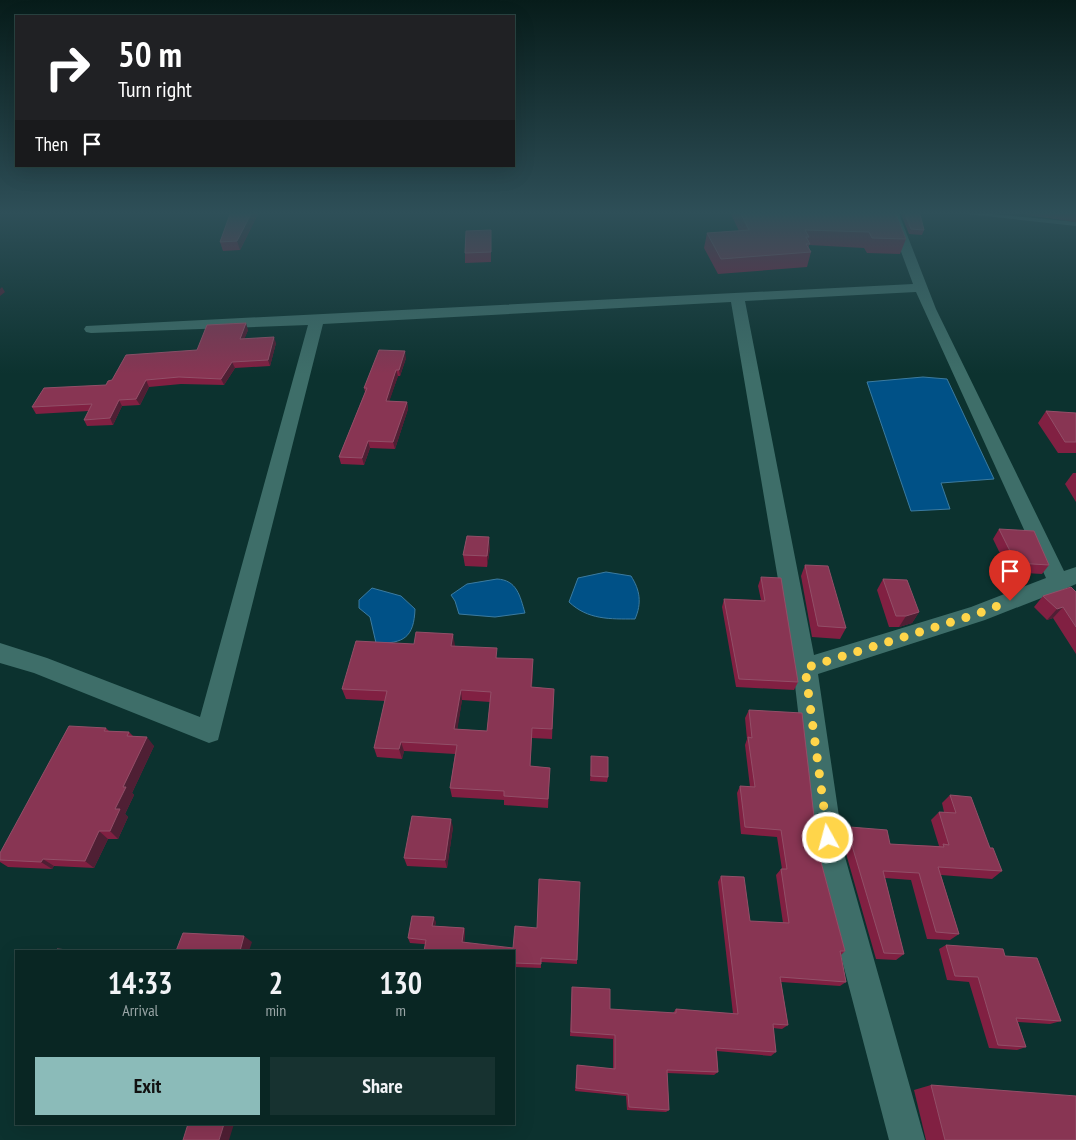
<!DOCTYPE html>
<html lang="en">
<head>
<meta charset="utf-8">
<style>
	body { margin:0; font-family:"PT Sans Narrow",sans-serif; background:#173230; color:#f1f3f6; height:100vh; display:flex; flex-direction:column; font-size:19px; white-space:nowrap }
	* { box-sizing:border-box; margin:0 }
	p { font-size:16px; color:#99a5a6 }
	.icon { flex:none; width:28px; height:28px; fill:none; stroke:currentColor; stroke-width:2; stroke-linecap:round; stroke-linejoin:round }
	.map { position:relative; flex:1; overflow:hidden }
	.drawer { position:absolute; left:15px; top:950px; width:500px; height:175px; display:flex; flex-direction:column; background:#092623; border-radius:0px; box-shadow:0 5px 20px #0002,0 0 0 1px #294341 }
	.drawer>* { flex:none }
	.hud { position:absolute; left:15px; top:15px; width:500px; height:152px; border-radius:0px; box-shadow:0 5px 20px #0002,0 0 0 1px #294341; background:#202124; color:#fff; overflow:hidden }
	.pin { position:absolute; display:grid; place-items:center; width:42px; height:42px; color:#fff; margin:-51px -21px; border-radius:50% 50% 50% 0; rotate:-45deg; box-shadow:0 0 5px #0007 }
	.pin .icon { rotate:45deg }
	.me { position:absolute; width:55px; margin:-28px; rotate:353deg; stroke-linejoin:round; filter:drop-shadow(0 0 4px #0008) }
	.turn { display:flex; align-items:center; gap:18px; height:105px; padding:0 20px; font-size:22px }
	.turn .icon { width:65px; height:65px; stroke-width:2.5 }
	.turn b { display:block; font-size:35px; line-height:42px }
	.then { display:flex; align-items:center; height:48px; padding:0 20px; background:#0003; gap:10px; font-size:19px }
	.eta { display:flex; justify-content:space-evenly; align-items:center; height:85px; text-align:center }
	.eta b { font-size:30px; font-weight:800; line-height:35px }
	.button { display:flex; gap:10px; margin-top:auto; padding:10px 20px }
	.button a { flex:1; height:58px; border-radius:0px; background:#8bbbb9; color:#111; font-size:20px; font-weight:800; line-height:58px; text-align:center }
	.button a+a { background:#173230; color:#f1f3f6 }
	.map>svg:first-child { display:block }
	.water { fill:#005187; stroke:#3b7ba0 }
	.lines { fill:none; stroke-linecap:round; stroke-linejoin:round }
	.service { fill:#3e6e69; fill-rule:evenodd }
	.minor { fill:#3e6e69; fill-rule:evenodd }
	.wall { fill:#812042; fill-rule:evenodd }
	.shaded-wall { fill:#4f1f34 }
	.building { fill:#883553; stroke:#924f68; fill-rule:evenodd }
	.route { stroke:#ffd54a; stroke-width:9; stroke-dasharray:0 16.2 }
</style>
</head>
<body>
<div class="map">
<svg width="1076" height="1140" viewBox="0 0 1076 1140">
	<rect width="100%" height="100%" fill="#0c322f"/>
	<g class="water">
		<polygon points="923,377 947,379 994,479 941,483 950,509 911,511 867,382"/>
		<path d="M606,572L631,576C640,590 642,603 635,619C610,619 588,620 569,602L578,578Z"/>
		<path d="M497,579C517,580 520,596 525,613L495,617L459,614L455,601L451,595L467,584Z"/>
		<path d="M372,588L401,596L415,609C414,637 404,644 376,643L370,617L359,608V600Z"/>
	</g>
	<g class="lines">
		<polygon class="service" points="967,214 991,214 1076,222 1076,226"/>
		<path class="minor" d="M887,214H899L936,309L1064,571L1076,567V584L1067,588L985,620L818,674L845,857L925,1140H889L815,857L793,668L731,302L323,324L218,740L209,743L34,673L0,663V643L47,658L200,717L308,325L91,333L86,332L84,329L86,326L913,284ZM916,292L1046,578L971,607L814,655L745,301Z"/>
	</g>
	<g class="wall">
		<polygon points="230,214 258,214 240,250 223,251 220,242"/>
		<polygon points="731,214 896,214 906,239 900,254 867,253 864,248 809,245 809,248 811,252 807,267 718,274 704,248 707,233 739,231"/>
		<polygon points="901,214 920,214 924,230 922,235 909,234"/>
		<polygon points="1026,214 1076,214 1076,222 1026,215"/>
		<polygon points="491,230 491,262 465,263 465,253"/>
		<polygon points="248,330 244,339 276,343 270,366 235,368 224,385 181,384 149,387 140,405 122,406 113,425 87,426 84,420 89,411 36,414 32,407 106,385 112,380 197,350"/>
		<polygon points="406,358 400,376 398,376 389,401 407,402 408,409 395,449 370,448 364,465 341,464 339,457 365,392 364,388"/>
		<polygon points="1046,411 1076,413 1076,453 1058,453 1038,423"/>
		<polygon points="1073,473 1076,473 1076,502 1065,484"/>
		<polygon points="999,529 1049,565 1042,574 1009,572 993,539"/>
		<polygon points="490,548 487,567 465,566 463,555"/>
		<polygon points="805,565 846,628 840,639 812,637 801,576"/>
		<polygon points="761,577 798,682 794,690 736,687 722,607 724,599 761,600 758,586"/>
		<polygon points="883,579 919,612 912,623 899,627 889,627 877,590"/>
		<polygon points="1076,592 1076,654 1053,618 1047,620 1034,607 1043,596"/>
		<path d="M414,644L455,645V646L498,658L533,670L532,687L554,689L552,739L532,738L530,766L550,768L548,808L504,805V800L452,797L450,788L455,754L404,751L402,759L377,757L374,748L385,701L346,699L342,689ZM462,700L490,702L487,731L457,729Z"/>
		<polygon points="749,710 818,851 845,951 841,955 846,982 840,986 781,982 788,1025 782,1029 773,1028 776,1052 771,1056 717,1051 718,1072 714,1075 667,1073 669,1110 666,1112 627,1110 626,1096 575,1091 577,1065 613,1069 613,1039 570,1036 572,987 610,1009 673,1013 676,1009 733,1014 718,882 721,876 750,921 783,923 776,875 781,869 782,869 777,837 741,834 737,793 740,786 750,787 745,745 747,739 745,718"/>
		<polygon points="106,728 109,731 129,732 133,736 154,746 132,793 134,795 125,814 128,817 118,839 108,839 94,868 54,866 52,869 8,867 0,862 0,853"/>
		<polygon points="591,761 608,777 607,782 590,781"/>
		<polygon points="950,795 990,848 1002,871 992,879 941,875 959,934 950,940 927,939 911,880 885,878 904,954 896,960 876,959 847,857 844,835 850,827 890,844 939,846 931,820 939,812 944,812 942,803"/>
		<polygon points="453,827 447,868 407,866 404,858"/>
		<polygon points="436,922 435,926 464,928 465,933 464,943 577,960 577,964 541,962 541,968 514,967 514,951 410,943 408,938"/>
		<polygon points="946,945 1005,956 1061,1021 1050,1024 1018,1022 1026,1047 1017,1050 989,1048 969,982 947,980 939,949"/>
		<polygon points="931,1085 1076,1140 926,1140 914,1090"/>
	</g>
	<g class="shaded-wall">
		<polygon points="251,214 258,214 240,250 237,241"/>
		<polygon points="2,287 5,292 0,296 0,289"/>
		<polygon points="246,323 248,330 242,345 240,339"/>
		<polygon points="274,337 276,343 270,366 268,360"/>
		<polygon points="405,351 406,358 400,376 399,370"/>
		<polygon points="232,362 235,368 224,385 221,379"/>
		<polygon points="396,370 398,376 387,408 386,401"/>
		<polygon points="146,380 149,387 140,405 136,399"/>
		<polygon points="119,400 122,406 113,425 110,418"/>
		<polygon points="407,402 408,409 395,449 393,442"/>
		<polygon points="368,441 370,448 364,465 362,458"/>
		<polygon points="489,537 490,548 487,567 487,556"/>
		<polygon points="1063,607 1053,618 1047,620 1057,609"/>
		<polygon points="919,612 912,623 899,627 906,616"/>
		<polygon points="453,634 455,645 453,656 451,646"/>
		<polygon points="533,659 533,670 531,698 531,687"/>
		<polygon points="461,690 462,700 456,739 454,729"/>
		<polygon points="532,728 532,738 530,776 530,766"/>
		<polygon points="147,737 154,746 132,793 134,795 125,814 128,817 118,839 110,831 115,809 123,787"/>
		<polygon points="401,742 404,751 402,759 399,749"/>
		<polygon points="451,819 453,827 447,868 445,860"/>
		<polygon points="99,831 108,839 94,868 85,861"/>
		<polygon points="43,859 54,866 52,869 41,862"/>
		<polygon points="434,917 436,922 434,930 432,926"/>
		<polygon points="464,928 465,933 464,947 462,942"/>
		<polygon points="244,936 252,942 249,951 240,951"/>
		<polygon points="224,1124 234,1124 229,1140 219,1140"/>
	</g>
	<g class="building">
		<polygon points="230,214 251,214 237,241 220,242"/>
		<polygon points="741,214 896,214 906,239 872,238 869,232 805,230 809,237 806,237 810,244 806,244 811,252 721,259 707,233 749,230"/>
		<polygon points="905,214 920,214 924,230 911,229"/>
		<polygon points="491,230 491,252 465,253 466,231"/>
		<polygon points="246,323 240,339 274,337 268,360 232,362 221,379 179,377 146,380 136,399 119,400 110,418 84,420 92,404 32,407 44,388 106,385 108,381 112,380 126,355 197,350 207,325"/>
		<polygon points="379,350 405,351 399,370 396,370 386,401 407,402 393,442 368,441 362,458 339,457 367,388 364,388"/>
		<polygon points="1046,411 1076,413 1076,442 1065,442"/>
		<polygon points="999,529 1034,531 1049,565 1016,563"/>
		<polygon points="467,536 489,537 487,556 463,555"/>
		<polygon points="805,565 828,566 846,628 818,626"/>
		<polygon points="761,577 781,578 798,682 739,679 724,599 765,601"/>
		<polygon points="883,579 907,580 919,612 906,616 896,616"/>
		<polygon points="1071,587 1076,592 1076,627 1063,607 1057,609 1043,596"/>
		<path d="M416,632L453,634L451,646L497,648L496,658L533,659L531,687L554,689L552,729L532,728L530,766L550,768L548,799L504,796V791L450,788L457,745L401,742L399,749L374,748L387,691L342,689L356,641L414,644ZM461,690L491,692L487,731L454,729Z"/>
		<polygon points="749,710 802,713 818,851 845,951 840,951 846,982 780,977 788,1025 773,1024 776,1052 716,1048 718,1072 667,1070 669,1110 629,1107 628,1094 576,1088 577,1065 615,1069 615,1035 571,1032 572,987 610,989 610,1009 676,1013 676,1009 738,1014 721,876 744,877 750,921 789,923 781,869 787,869 781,830 745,827 740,786 755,787 748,737 752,738"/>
		<polygon points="69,726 106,728 104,731 129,732 127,736 147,737 123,787 126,787 115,809 120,809 110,831 99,831 85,861 43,859 41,862 0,860 0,853"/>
		<polygon points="591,756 608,757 608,777 591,776"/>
		<polygon points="950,795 971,797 990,848 993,848 1002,871 938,867 959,934 936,932 919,873 883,871 904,954 884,953 853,849 850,827 887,830 890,844 944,847 943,844 949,845 939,812 956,813"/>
		<polygon points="412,816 451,819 445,860 404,858"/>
		<polygon points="539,879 580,882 577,960 541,958 541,964 514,963 514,951 424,951 426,940 408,938 412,916 434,917 432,926 464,928 462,942 513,948 515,926 537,928"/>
		<polygon points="183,933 244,936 240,951 176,951"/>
		<polygon points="946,945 1003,949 1005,956 1037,958 1061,1021 1016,1018 1026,1047 998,1045 978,977 955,976"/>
		<polygon points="57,949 80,951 56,951"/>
		<polygon points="147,950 176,951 146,951"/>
		<polygon points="931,1085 1076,1096 1076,1140 945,1140"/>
		<polygon points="188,1124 224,1124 219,1140 183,1140"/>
	</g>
	<linearGradient id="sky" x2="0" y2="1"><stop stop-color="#071c1a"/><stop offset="0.57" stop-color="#2e4f58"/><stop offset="1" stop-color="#2e4f58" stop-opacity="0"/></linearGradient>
	<rect width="1076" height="374" fill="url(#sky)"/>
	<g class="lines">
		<polyline class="route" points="828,838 805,668 977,614 1010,601"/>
	</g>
</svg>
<div class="pin" style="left:1010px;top:601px;background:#d93025"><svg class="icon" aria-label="arrive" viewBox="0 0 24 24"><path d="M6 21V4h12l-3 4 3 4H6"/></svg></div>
<svg class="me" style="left:828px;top:838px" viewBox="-20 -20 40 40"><circle r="17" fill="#ffd54a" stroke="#fff" stroke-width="3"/><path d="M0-11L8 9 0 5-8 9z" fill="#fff"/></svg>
<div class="hud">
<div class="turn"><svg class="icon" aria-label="right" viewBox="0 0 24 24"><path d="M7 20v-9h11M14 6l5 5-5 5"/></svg><div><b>50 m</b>Turn right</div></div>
<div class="then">Then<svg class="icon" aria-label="arrive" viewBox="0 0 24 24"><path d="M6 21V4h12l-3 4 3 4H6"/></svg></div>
</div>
<section class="drawer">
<div class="eta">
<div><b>14:33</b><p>Arrival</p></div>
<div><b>2</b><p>min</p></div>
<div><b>130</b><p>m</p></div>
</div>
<div class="button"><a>Exit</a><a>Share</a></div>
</section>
</div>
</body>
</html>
